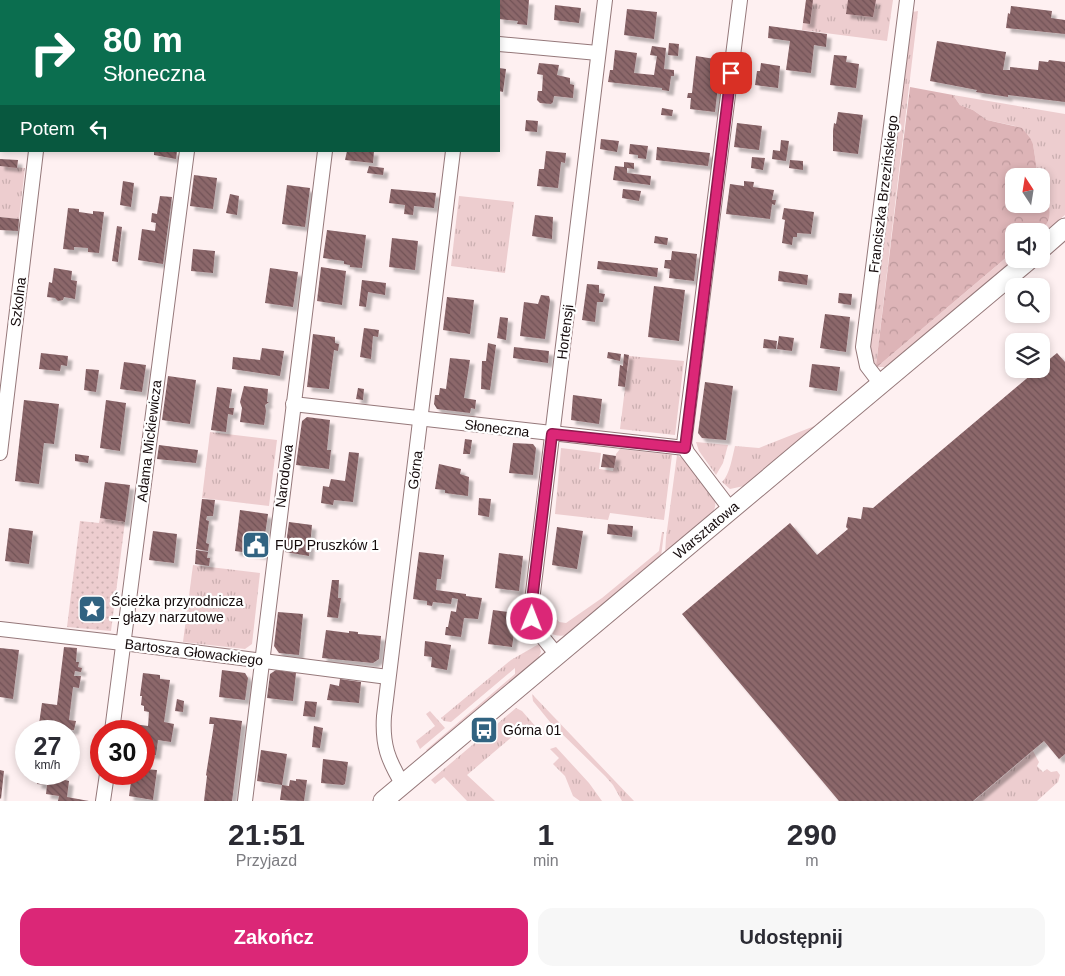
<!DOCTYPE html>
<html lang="pl">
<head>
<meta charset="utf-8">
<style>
	body { margin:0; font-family:Arial,sans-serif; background:#f7f7f7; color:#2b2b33; height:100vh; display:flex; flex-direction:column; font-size:19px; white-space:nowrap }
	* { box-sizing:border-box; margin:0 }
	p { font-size:16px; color:#7c7c81 }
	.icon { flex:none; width:28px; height:28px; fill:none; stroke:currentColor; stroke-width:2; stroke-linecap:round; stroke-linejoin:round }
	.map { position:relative; height:801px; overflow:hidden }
	.side { display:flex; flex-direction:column; background:#fff; flex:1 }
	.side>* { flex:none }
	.guide { position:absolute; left:0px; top:0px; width:500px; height:152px; box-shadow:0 2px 8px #0003; background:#0b6e4f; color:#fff; overflow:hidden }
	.needle { width:32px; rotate:348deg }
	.buttons { position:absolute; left:1005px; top:168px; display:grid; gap:10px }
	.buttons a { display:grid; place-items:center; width:45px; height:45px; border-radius:10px; background:#fff; box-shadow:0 2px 8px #0003; font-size:25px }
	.speed { position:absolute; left:15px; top:720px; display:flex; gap:10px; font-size:25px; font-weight:700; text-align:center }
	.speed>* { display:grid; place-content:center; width:65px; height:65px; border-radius:50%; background:#fff; box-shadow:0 2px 8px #0003; line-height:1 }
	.speed small { font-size:12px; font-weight:400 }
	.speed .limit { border:8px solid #d22; background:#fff; color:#111 }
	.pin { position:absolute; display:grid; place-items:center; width:42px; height:42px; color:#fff; margin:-21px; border-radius:10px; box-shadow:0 2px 8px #0006 }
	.me { position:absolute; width:55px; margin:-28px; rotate:1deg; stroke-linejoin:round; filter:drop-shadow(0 0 4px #0008) }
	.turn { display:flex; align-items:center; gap:18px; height:105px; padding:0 20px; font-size:22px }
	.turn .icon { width:65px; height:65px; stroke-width:2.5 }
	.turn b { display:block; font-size:35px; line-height:42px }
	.then { display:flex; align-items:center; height:48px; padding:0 20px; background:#0003; gap:10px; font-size:19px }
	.eta { display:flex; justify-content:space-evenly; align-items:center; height:85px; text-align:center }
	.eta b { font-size:30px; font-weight:700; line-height:35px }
	.action { display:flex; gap:10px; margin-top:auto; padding:10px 20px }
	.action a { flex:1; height:58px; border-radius:15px; background:#db2777; color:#fff; font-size:20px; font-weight:700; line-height:58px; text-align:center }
	.action a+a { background:#f7f7f7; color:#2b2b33 }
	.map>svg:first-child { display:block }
	.grass { fill:url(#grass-tufts) }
	.forest { fill:url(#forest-crowns) }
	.park { fill:url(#park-dots) }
	.building { fill:url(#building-back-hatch); filter:url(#shadow) }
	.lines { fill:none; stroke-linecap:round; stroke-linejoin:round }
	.street-casing { stroke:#95787a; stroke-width:16 }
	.secondary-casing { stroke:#95787a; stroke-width:21 }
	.street { stroke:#fff; stroke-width:14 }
	.secondary { stroke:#fff; stroke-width:19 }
	.route-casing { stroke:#8e194d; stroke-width:12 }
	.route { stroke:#db2777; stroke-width:9 }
	.labels { text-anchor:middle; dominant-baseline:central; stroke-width:4.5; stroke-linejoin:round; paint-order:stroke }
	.street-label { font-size:14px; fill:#140a0b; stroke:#fff }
	.poi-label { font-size:14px; fill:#140a0b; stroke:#fff; text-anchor:start }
</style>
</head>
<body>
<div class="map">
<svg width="1065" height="801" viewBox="0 0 1065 801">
	<defs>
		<pattern id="grass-tufts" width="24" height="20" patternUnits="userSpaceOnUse" patternTransform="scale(1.25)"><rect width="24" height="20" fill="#edcdcf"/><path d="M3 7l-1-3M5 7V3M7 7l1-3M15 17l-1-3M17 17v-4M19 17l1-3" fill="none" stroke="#caafb0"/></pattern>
		<pattern id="forest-crowns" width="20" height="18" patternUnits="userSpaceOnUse" patternTransform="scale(1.25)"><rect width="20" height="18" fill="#ddb4b7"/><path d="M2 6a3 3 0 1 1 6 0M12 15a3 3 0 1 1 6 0" fill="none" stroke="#bd999c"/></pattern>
		<pattern id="park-dots" width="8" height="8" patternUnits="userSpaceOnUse" patternTransform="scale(1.25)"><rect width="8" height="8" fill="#edcdcf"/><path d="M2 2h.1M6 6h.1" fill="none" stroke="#caafb0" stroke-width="1.8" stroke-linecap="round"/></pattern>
		<pattern id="building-back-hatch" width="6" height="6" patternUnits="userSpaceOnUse" patternTransform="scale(1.25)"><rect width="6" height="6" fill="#8c676b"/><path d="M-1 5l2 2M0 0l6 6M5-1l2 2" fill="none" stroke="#715356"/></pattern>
		<filter id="shadow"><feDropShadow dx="4.5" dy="4.5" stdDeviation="1" flood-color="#0004"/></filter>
	</defs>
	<rect width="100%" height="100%" fill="#fef0f1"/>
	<g class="grass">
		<polygon points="806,0 893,0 887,41 802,30"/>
		<polygon points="918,11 876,365 872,361 869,346 912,12"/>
		<polygon points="953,95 1065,114 1065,215 1041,235 1041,231 1037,231 1045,191 1041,186 1041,176 1038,176 1033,144 1015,126 987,120 973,110 960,105"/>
		<polygon points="0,166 25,168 19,219 0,217"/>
		<polygon points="459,196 514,202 505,273 451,266"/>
		<polygon points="1014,251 1014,259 887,367 877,367"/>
		<polygon points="629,356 684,361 675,435 620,429"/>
		<path d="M817,425L744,486L730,489L722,482C730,474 732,458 735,446L759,448Z"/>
		<polygon points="210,432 277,440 269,506 202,498"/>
		<polygon points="696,442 728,445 723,463 716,475 699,451"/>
		<polygon points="561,448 601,453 599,469 613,471 616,454 620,449 672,455 664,520 610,513 608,520 555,514"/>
		<path d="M677,455C686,458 713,492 715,502C716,507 714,510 712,514L665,554L666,538Z"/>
		<path d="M662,532H664L661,557L567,635C543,640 537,617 539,598L544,597V603L559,622L566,623L602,598L659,551Z"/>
		<polygon points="193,565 260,573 252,644 245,649 183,642"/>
		<polygon points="539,644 541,652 536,663 429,753 426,750 515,674 515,668 451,722 444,721 441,718 511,660"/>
		<polygon points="532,694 634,801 622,801 613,785 605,776 550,722 533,701"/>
		<polygon points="516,708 522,711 543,735 540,738 527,724 467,775 495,801 467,801 444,777 435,784 431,780"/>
		<polygon points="430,711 445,728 420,749 416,741 435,726 426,714"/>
		<polygon points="556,747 589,783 602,801 580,801 573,796 565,776 553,764 559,758 550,749"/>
		<polygon points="1033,751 1039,762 1037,766 1043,772 1047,769 1051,772 1057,771 1060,775 1058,782 1037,801 974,801"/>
	</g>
	<path class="forest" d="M910,87L953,95L960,105L973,110L987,120L1022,128L1030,138L1033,144L1038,176H1014V204H1041V186C1047,195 1053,213 1047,223C1045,226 1040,229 1037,231H1014V251L877,367L876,365Z"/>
	<polygon class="park" points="100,518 125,522 111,631 67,627 80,521 99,523"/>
	<g class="building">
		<polygon points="499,0 529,0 527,25 517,24 518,21 499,19"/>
		<polygon points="806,0 813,0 810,24 803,23"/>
		<polygon points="848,0 876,0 873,17 846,14"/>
		<polygon points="555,5 581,8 579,23 554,20"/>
		<polygon points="1011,6 1052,11 1051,18 1065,20 1065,34 1006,28 1008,13 1010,14"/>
		<polygon points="627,9 657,12 654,39 624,35"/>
		<polygon points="769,26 827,34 826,47 814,45 811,73 786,70 790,41 768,38"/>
		<polygon points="937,41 1006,52 1003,70 1010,70 1010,67 1038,70 1039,61 1048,62 1049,60 1065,62 1065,102 1008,95 1008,97 976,92 977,90 930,81"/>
		<polygon points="669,43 679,44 678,56 668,55"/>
		<polygon points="652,46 666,48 664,69 674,70 674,76 671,76 669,91 662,90 662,88 608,82 610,70 613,70 615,50 637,53 634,73 654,75 657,56 650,55"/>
		<polygon points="834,55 847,56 846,62 859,64 856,88 830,85"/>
		<polygon points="696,56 721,60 715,112 690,109 691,98 687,98 688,93 692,93"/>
		<polygon points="539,63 559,65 557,75 570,78 570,84 574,85 573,98 554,96 553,102 551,104 540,103 537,100 538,91 542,91 543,75 537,74"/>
		<polygon points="761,63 780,66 778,88 755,85 757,71 760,71"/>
		<polygon points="499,68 506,69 503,92 499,91"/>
		<polygon points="662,108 673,110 672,116 661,115"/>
		<polygon points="838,112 863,115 858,154 833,151 833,131 834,123 836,124"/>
		<polygon points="526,120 538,121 537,132 525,131"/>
		<polygon points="737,123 762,126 759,150 734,147"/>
		<polygon points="601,139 619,141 617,152 600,149"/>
		<polygon points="781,140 789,141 786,161 772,159 773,150 780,151"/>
		<polygon points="630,144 648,146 646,159 638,158 638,155 629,154"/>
		<polygon points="657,147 710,153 708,166 656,160"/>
		<polygon points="154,151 177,151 176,159 154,155"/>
		<polygon points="347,151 374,151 373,163 345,160"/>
		<polygon points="546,151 566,153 565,163 561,162 558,188 537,186 539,169 544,169"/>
		<polygon points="752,157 765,158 763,170 751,168"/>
		<polygon points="0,159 18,160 17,168 0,166"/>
		<polygon points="790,160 803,161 803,170 789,168"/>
		<polygon points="624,162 634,163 634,169 627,168 627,173 651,176 650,185 613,180 615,166 624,167"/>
		<polygon points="369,166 384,168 383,175 367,173"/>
		<polygon points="194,175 217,178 213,209 190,206"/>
		<polygon points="123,181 134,183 131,207 120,205"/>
		<polygon points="744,181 754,182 753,187 774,190 772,200 776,200 775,205 772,204 770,219 726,214 730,184 744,186"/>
		<polygon points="287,185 310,188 305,227 282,224"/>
		<polygon points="391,189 436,193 434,208 414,206 413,215 404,214 405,205 389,203"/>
		<polygon points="623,189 641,191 639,201 622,198"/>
		<polygon points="230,194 239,196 237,215 226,213"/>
		<polygon points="160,196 172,197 163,264 138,260 142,229 155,231 156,223 151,222 152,213 157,214"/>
		<polygon points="68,208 79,209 79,212 93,214 93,211 104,212 99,253 88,252 88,248 74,247 74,250 63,249"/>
		<polygon points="784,208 814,212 811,234 797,233 797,237 793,237 792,245 782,243 785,220 782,219"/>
		<polygon points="535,215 553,217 552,239 532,236"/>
		<polygon points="0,217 19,219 18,231 0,230"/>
		<polygon points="117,226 122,227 118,262 112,261"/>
		<polygon points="327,230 366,235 362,268 350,267 350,265 344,264 344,261 323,258"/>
		<polygon points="655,236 668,238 667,245 654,243"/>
		<polygon points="392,238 418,241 415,270 389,267"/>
		<polygon points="193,249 215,251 213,273 191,271"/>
		<polygon points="672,251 697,254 694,281 669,278 670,269 664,268 665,260 671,260"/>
		<polygon points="598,261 658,268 657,277 597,269"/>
		<polygon points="321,267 346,271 342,305 317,301"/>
		<polygon points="54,268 72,271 71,280 77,281 75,299 64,297 63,300 58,301 55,298 47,297 49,282 52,283"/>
		<polygon points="270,268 298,272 293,307 265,303"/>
		<polygon points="779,271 808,275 807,285 778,281"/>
		<polygon points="362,280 386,283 385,295 368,292 366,307 359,306"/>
		<polygon points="587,284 599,285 599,293 605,294 603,302 597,302 595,322 582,320"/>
		<polygon points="654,286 685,290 679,341 648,337"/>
		<polygon points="839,293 852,294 851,305 838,303"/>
		<polygon points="541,295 549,296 550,300 545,339 520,336 524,302 538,304"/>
		<polygon points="447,297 474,300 470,334 443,330"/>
		<polygon points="825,314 850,317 846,352 820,348"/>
		<polygon points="500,317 508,318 506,340 497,338"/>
		<polygon points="364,328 379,330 378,337 373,336 371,359 360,357"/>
		<polygon points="313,334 335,337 335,343 339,344 338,351 334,350 329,389 307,387"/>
		<polygon points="779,336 794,338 792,351 777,349"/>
		<polygon points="764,339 777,341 776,349 763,348"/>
		<polygon points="488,343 496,345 490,390 481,389 482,361 486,361"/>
		<polygon points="514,347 549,351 548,363 513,358"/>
		<polygon points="262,348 284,351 280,376 232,369 233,357 260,360"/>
		<polygon points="608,352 621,354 620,361 607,358"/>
		<polygon points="41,353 68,356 67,366 61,365 60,371 39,369"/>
		<polygon points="1057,353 1065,362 1065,754 1059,759 1044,741 973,801 839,801 682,614 790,523 817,555 848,529 846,527 848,517 861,519 863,507 873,508 1038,369 1041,369 1041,366"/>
		<polygon points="624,354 629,355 625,387 618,386 620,365 623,366"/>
		<polygon points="450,358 470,360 464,398 476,400 475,409 471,408 470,413 437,409 434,404 435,395 439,395 440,388 446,389"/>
		<polygon points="124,362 146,365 142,392 120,389"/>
		<polygon points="812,364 840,367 837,391 809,387"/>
		<polygon points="86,369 99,370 96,392 84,390"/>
		<polygon points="168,376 196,380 190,424 162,420"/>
		<polygon points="705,382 733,386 726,440 702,438 698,433"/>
		<polygon points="244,386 268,389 267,402 269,402 265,405 266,411 264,425 240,422 242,408 240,402"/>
		<polygon points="217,387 232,389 229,408 234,408 233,415 228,414 226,432 211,430"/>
		<polygon points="358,388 364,389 363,400 356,399"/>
		<polygon points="573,395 602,399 599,424 571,420"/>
		<polygon points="24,400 59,404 54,444 44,443 39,484 15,481"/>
		<polygon points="106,400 126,403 120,451 100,448"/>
		<polygon points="307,417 330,420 327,450 331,450 329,469 296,465 302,421"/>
		<polygon points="465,439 472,440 470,454 463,454"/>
		<polygon points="513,443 533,444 536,448 533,475 509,473"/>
		<polygon points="159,445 198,450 196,463 157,459"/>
		<polygon points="349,452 359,453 353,502 334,500 333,505 321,503 323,486 329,487 331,479 345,481"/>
		<polygon points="75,454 89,456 88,463 75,461"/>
		<polygon points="603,454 616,456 614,468 601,467"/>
		<polygon points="439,464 461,469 460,474 469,477 468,496 445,493 445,490 435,489"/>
		<polygon points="105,482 130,485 125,522 100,518"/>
		<polygon points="479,498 491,499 489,517 478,515"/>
		<polygon points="202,499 215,500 213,516 207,516 206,520 209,521 206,543 209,544 208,551 196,549"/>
		<polygon points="240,510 268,514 262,555 235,551"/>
		<polygon points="289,522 312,525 309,556 285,552"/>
		<polygon points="608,524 633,526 632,537 607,534"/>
		<polygon points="557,527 583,531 577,569 552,565"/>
		<polygon points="9,528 33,531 29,564 5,561"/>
		<polygon points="153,531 177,534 174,563 149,560"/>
		<polygon points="196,550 208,552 207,558 210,558 209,566 195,564"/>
		<polygon points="419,552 444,555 441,579 437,579 436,590 466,594 466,596 482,598 478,619 464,618 461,637 445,635 446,627 448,627 451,611 456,612 458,599 452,598 451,604 433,602 432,606 427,605 427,601 413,599"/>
		<polygon points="499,553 523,556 519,591 495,588"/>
		<polygon points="332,580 339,580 338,598 341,598 338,618 327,617"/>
		<polygon points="493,610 517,613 512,647 488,644"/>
		<polygon points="278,612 303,614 299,655 279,653 274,646"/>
		<polygon points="326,630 349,633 349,631 358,632 358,634 381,636 379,659 373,663 322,658"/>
		<polygon points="425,641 451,645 447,670 431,667 432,657 424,656"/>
		<polygon points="64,647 77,648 76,662 79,662 78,667 82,668 81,672 75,671 74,676 81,676 79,688 73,687 69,720 76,721 74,730 38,731 42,703 57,705"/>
		<polygon points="0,648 19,650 13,699 0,697"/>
		<polygon points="222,670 245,673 248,678 245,700 219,697"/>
		<polygon points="276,670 296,673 293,701 267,698 270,674"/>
		<polygon points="143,673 160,675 160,679 170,680 164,722 174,724 171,742 158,740 156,755 144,753 144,731 133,731 134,724 148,726 149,712 144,711 144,706 141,705 142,696 140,696"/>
		<polygon points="340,679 361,682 359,703 327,700 330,684 339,686"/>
		<polygon points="177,699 184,701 183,712 175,711"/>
		<polygon points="305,701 317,702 315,717 303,716"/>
		<polygon points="210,717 242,721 232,801 204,801 207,776 206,775 214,724 209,724"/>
		<polygon points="314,726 323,728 320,748 312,747"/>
		<polygon points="261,750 287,754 282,785 257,781"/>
		<polygon points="323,759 348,762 345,784 343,785 321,783"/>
		<polygon points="144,769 157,770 153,800 129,796 132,774 144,774"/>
		<polygon points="0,770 4,771 1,799 0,798"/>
		<polygon points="39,774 62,774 61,779 69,781 67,797 89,801 58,801 59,796 46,794 47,785 37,784"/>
		<polygon points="296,779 307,780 304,801 280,800 282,785 289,786 290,780 296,781"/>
	</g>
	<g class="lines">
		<g class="street-casing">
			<g id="street">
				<polyline points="53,1 53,0"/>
				<polyline points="231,1 231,0"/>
				<polyline points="344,1 344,0"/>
				<polyline points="471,1 471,0"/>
				<polyline points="499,44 598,53"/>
				<polyline points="880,383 867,366 863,347 907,0"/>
				<polyline points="293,404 685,448"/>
				<polyline points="0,453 36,151"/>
				<polyline points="731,510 687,452 684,444 740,0"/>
				<polyline points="0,629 131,644 388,677"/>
				<path d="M557,655C547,642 531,627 531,609L605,0"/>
				<polyline points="112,731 187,151"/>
				<path d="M403,785C388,760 382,745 384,716L453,151"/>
				<polyline points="103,801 107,774"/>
				<polyline points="245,801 325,151"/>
			</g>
		</g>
		<g class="secondary-casing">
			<g id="secondary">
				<polyline points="1041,249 1065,228"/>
				<polyline points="383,801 1030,259"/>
			</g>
		</g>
		<use href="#street" class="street"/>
		<use href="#secondary" class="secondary"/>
	</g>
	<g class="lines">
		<g class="route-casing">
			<polyline id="route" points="532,619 531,609 552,434 685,448 731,73"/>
		</g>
		<use href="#route" class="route"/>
	</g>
	<defs>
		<g id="civic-square" transform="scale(1.4375)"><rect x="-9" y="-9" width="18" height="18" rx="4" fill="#316381" stroke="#fff"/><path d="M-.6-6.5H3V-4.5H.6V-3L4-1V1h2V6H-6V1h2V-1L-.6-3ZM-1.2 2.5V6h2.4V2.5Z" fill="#fff"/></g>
		<g id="sight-square" transform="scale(1.4375)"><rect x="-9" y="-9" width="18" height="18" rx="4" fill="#316381" stroke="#fff"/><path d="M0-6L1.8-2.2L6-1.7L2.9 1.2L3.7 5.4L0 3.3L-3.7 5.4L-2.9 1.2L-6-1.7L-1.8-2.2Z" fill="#fff"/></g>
		<g id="bus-square" transform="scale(1.4375)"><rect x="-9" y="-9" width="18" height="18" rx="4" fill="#316381" stroke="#fff"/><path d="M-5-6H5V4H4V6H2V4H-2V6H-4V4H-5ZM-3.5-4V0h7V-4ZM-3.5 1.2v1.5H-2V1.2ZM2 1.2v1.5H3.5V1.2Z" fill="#fff"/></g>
	</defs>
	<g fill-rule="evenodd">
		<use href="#civic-square" x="256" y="545"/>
		<use href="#sight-square" x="92" y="609"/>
		<use href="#bus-square" x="484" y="730"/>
	</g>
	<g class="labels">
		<g class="street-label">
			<text transform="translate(883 194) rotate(-83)">Franciszka Brzezińskiego</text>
			<text transform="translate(18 302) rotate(-83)">Szkolna</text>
			<text transform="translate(565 332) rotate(-83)">Hortensji</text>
			<text transform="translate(497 428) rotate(7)">Słoneczna</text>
			<text transform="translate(149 441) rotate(-83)">Adama Mickiewicza</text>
			<text transform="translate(415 470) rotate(-83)">Górna</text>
			<text transform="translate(284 476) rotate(-83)">Narodowa</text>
			<text transform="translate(706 530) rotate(-40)">Warsztatowa</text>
			<text transform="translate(194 652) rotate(7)">Bartosza Głowackiego</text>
		</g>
		<g class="poi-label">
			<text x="275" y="545">FUP Pruszków 1</text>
			<text x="111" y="601">Ścieżka przyrodnicza<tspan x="111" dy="16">– głazy narzutowe</tspan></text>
			<text x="503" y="730">Górna 01</text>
		</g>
	</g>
</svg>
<div class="buttons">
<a><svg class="needle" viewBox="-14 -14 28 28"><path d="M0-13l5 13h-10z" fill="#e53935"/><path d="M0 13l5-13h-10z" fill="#7c7c81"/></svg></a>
<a><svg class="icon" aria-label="sound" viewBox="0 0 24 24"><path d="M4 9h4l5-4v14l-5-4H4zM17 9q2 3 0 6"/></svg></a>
<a><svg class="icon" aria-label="search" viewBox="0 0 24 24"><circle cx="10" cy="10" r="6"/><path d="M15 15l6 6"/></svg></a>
<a><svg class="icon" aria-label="layers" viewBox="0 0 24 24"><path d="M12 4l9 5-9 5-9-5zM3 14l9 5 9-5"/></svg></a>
</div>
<div class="speed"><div>27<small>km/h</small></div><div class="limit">30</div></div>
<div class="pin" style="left:731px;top:73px;background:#d93025"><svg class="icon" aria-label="arrive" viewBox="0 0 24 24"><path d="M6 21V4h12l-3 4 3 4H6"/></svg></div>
<svg class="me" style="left:532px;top:619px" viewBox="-20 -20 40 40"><circle r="17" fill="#db2777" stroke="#fff" stroke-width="3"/><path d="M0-11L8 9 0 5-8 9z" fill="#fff"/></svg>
<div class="guide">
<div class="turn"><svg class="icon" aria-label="right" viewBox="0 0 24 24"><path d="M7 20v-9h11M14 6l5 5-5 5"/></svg><div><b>80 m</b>Słoneczna</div></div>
<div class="then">Potem<svg class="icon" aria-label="left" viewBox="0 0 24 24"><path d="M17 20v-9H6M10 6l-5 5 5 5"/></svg></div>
</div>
</div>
<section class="side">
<div class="eta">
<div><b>21:51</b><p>Przyjazd</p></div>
<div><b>1</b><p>min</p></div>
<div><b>290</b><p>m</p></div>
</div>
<div class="action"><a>Zakończ</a><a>Udostępnij</a></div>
</section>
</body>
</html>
